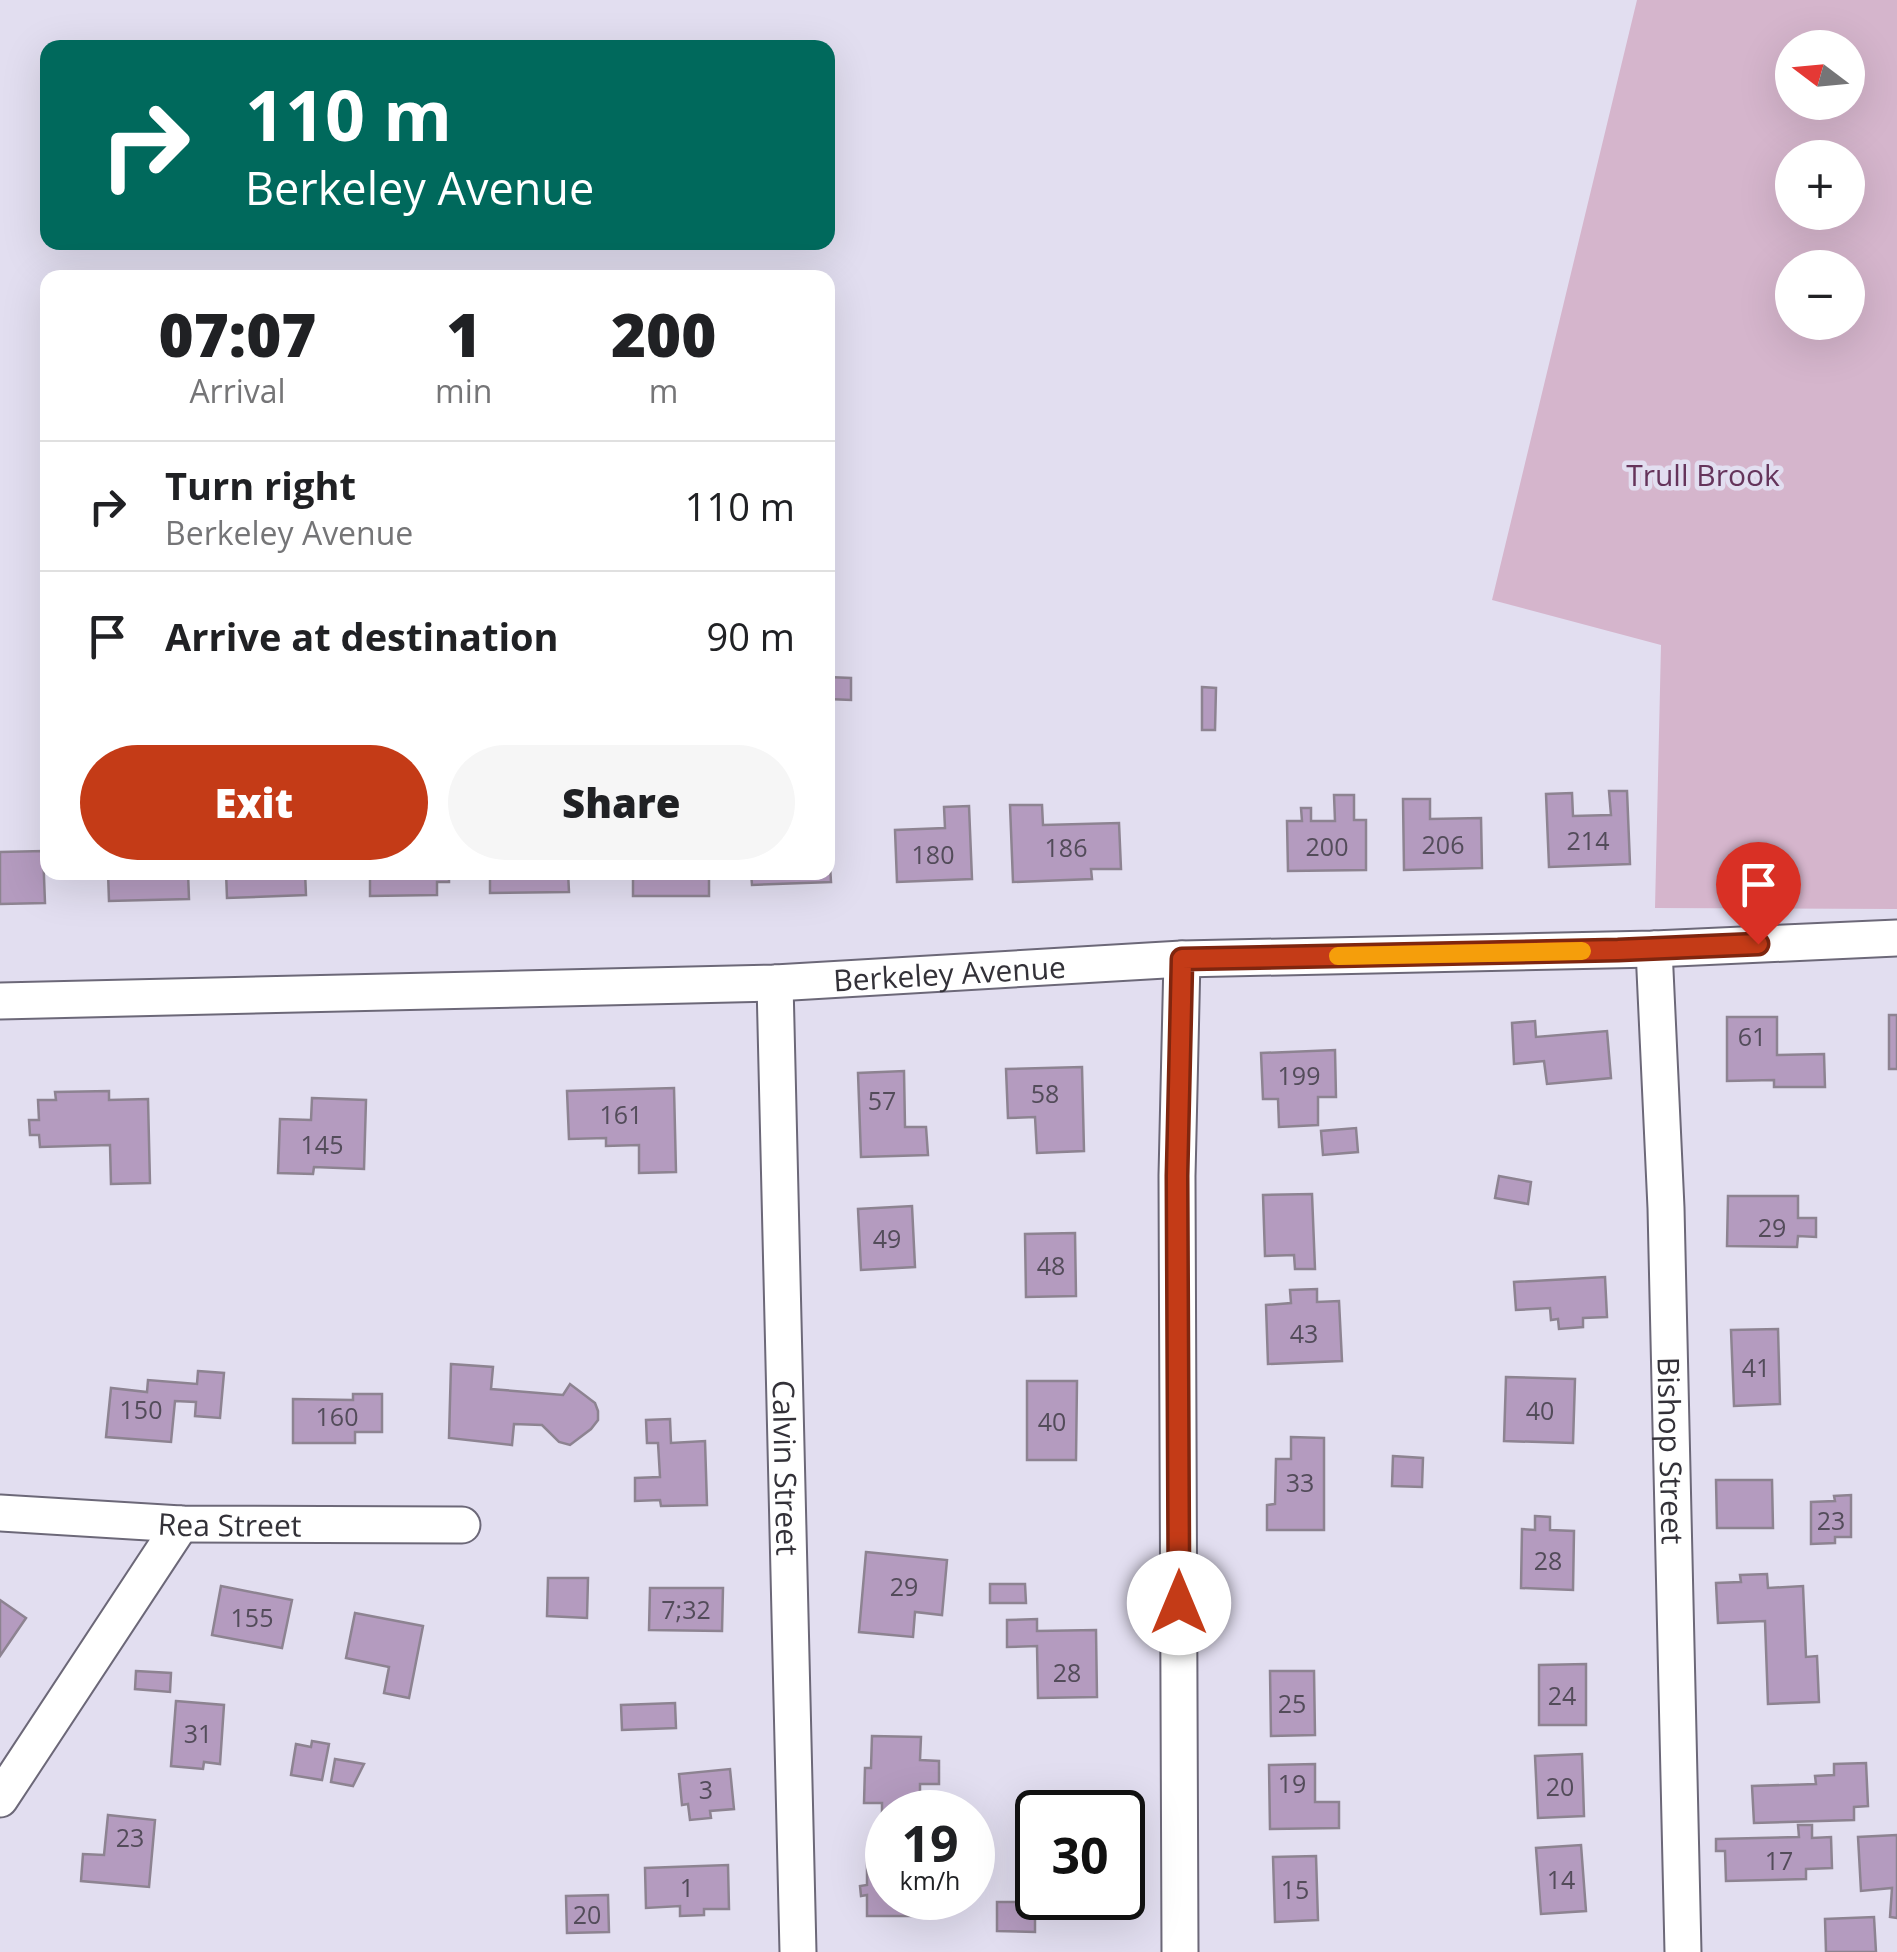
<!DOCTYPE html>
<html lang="en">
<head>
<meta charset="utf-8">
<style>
	body { margin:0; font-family:"Open Sans",sans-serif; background:#f6f6f6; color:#202124; height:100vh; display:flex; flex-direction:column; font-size:38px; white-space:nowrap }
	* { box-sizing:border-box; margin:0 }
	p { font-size:32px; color:#757577 }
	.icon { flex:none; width:55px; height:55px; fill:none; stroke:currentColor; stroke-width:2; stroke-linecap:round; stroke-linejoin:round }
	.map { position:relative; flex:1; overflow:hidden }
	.drawer { position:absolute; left:40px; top:270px; width:795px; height:610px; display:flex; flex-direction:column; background:#fff; border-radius:20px; box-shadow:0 10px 40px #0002 }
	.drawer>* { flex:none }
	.hud { position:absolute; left:40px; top:40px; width:795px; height:210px; border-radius:20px; box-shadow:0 10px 40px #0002; background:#00695c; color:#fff; overflow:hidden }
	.needle { width:65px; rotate:286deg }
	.buttons { position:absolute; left:1775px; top:30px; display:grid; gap:20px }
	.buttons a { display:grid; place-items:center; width:90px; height:90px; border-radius:50%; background:#fff; box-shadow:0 10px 40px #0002; font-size:50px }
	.speed { position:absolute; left:865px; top:1790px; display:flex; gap:20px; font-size:50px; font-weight:700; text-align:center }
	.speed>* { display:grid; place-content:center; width:130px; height:130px; border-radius:50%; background:#fff; box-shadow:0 10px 40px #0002; line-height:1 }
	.speed small { font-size:25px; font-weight:400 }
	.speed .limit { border:5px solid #111; border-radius:15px; background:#fff; color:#111 }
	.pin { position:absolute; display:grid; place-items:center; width:85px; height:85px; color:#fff; margin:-102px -42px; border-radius:50% 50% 50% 0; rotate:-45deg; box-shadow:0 0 10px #0007 }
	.pin .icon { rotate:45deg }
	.me { position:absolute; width:110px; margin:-55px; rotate:0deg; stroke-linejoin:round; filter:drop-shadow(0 0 8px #0008) }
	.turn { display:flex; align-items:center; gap:35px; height:210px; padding:0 40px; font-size:45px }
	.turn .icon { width:130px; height:130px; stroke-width:2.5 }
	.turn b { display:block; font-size:70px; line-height:85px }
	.eta { display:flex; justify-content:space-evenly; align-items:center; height:170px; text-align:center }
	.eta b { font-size:60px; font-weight:800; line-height:70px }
	.button { display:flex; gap:20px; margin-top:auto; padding:20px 40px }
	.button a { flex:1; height:115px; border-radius:60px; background:#c43b17; color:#fff; font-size:40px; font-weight:800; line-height:115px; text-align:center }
	.button a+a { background:#f6f6f6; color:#202124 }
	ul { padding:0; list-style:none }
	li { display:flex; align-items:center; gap:30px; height:130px; padding:0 40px; border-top:2px solid #e0e0e0 }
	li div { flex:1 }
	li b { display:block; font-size:38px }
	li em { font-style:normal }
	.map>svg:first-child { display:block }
	.green { fill:#d5b5cc; fill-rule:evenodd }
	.building { fill:#b49bbf; stroke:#8d8391; stroke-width:2.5 }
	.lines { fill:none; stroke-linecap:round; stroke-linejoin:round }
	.street-casing { stroke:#6c6878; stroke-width:39 }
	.street { stroke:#fff; stroke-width:35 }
	.route-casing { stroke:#7f260f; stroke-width:25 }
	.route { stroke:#c43b17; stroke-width:18 }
	.slow { stroke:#f59e0b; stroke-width:18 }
	.labels { text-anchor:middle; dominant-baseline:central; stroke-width:9; stroke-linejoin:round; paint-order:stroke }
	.number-label { font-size:25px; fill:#534c5a }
	.park-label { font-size:30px; fill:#65345b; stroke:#e2def0 }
	.street-label { font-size:30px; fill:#333138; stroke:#e2def0 }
</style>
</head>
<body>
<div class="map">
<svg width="1897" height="1952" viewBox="0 0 1897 1952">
	<rect width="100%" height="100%" fill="#e2def0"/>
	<path class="green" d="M1637,0H1897V909L1655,908L1661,645L1492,600ZM1792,48H1848V102H1792ZM1792,158H1848V212H1792ZM1792,268H1848V322H1792Z"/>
	<g class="building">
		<polygon points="828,677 851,678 851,700 828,699"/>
		<polygon points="1202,687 1216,688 1215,730 1202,730"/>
		<polygon points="1609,791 1627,791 1630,864 1549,867 1546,794 1572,793 1573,816 1611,815"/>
		<polygon points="1334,795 1354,795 1354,820 1366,820 1366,870 1288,871 1287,821 1302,821 1301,808 1311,808 1311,821 1335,821"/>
		<polygon points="1403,799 1430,799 1430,819 1481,818 1482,868 1404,870"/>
		<polygon points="1010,805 1042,805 1043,825 1119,823 1121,869 1091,869 1092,879 1013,882"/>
		<polygon points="969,806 972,879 897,882 895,830 945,828 944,807"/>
		<polygon points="828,833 831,882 752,885 751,872 828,872"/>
		<polygon points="43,851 45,903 0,904 0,852"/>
		<polygon points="108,872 188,872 189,899 109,901"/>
		<polygon points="226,872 305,872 306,895 227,898"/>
		<polygon points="370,872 449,872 449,882 437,882 437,895 370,896"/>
		<polygon points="490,872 568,872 569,892 490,893"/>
		<rect x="633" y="872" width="76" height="24"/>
		<rect x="1889" y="1015" width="8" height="54"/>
		<polygon points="1727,1017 1777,1017 1777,1055 1824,1054 1825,1087 1774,1087 1774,1080 1727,1081"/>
		<polygon points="1535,1021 1536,1037 1607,1031 1611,1078 1547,1084 1544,1061 1514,1064 1512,1023"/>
		<polygon points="1335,1050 1336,1097 1318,1097 1318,1125 1279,1127 1278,1099 1263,1099 1261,1053"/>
		<polygon points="1082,1067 1084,1151 1037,1153 1035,1117 1008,1118 1006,1069"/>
		<polygon points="904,1071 905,1127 926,1127 928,1155 861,1157 858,1073"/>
		<polygon points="674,1088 676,1172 639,1173 639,1145 606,1146 606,1138 569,1139 567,1091"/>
		<polygon points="109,1091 109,1100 148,1099 150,1183 111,1184 110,1145 40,1147 39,1135 30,1135 29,1120 39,1120 38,1100 56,1100 55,1092"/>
		<polygon points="312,1098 366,1100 364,1169 314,1167 313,1174 278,1173 280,1119 311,1120"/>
		<polygon points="1356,1128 1358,1152 1323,1155 1321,1131"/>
		<polygon points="1499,1176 1531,1182 1528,1204 1495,1198"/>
		<polygon points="1312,1194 1315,1269 1295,1269 1294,1255 1265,1256 1263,1195"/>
		<polygon points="1728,1196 1798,1196 1798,1218 1816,1218 1816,1237 1798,1236 1797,1247 1727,1246"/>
		<polygon points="912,1206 915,1267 861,1270 858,1209"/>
		<polygon points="1075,1233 1076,1296 1026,1297 1025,1234"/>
		<polygon points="1605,1277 1607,1317 1583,1318 1583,1327 1559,1329 1558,1319 1551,1320 1550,1308 1516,1310 1514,1282"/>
		<polygon points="1317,1289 1317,1302 1339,1301 1342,1361 1268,1364 1266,1305 1291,1303 1290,1290"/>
		<polygon points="1778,1329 1780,1404 1734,1406 1731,1330"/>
		<polygon points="451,1364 493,1367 491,1389 563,1395 570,1384 595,1403 598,1411 598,1420 591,1429 570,1445 559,1442 542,1425 514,1424 512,1445 449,1438"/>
		<polygon points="198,1371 224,1373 220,1418 195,1416 196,1402 175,1401 171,1442 106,1437 111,1388 147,1392 148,1380 197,1384"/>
		<polygon points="1506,1377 1575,1379 1573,1443 1504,1441"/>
		<polygon points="1027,1381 1077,1381 1076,1460 1027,1460"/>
		<polygon points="353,1394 382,1394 382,1432 355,1432 355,1443 293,1443 293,1399 353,1400"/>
		<polygon points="670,1419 671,1443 705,1441 707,1505 661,1506 660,1500 635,1501 635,1478 660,1477 658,1443 647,1443 646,1420"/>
		<polygon points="1291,1437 1324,1438 1324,1530 1267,1530 1267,1505 1275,1504 1276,1459 1291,1459"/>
		<polygon points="1393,1456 1423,1458 1422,1487 1392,1486"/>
		<polygon points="1716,1480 1772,1480 1773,1528 1717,1528"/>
		<polygon points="1851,1495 1851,1537 1835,1537 1835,1543 1811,1544 1811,1502 1835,1501 1834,1496"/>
		<polygon points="1535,1516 1550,1517 1550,1530 1574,1531 1573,1590 1521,1588 1522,1529 1535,1530"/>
		<polygon points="866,1552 947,1560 942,1615 915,1612 913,1637 859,1632"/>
		<polygon points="1767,1574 1768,1588 1803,1586 1806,1657 1817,1656 1819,1702 1768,1704 1765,1621 1718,1623 1716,1583 1741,1582 1740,1575"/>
		<polygon points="548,1578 588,1578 587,1618 547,1616"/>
		<polygon points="990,1584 1025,1584 1026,1603 990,1603"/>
		<polygon points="221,1586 292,1600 282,1648 212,1635"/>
		<polygon points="650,1588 723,1588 722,1631 649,1630"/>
		<polygon points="0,1600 26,1618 0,1656"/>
		<polygon points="355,1613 423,1626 409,1698 384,1693 389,1667 346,1658"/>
		<polygon points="1037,1619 1037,1631 1096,1630 1097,1697 1038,1698 1037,1646 1007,1647 1007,1620"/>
		<polygon points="1586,1664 1586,1725 1539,1725 1539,1665"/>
		<polygon points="136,1671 171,1673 170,1692 135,1689"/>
		<polygon points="1270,1671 1314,1671 1315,1735 1271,1736"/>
		<polygon points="176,1701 224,1705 220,1764 204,1762 203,1769 171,1766"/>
		<polygon points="675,1703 676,1728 622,1730 621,1705"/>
		<polygon points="872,1736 921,1737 920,1760 939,1761 939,1784 920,1784 920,1801 912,1801 912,1812 888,1812 888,1817 882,1817 882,1803 864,1803 865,1768 871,1768"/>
		<polygon points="312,1741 329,1744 322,1780 291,1775 296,1744 311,1747"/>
		<polygon points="1582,1754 1584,1816 1538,1818 1535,1756"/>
		<polygon points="335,1759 364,1764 353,1786 331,1782"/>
		<polygon points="1866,1763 1868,1806 1854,1807 1854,1820 1754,1823 1752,1786 1816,1784 1815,1776 1834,1775 1834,1764"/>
		<polygon points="1315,1764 1315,1802 1339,1802 1339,1828 1270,1829 1269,1765"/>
		<polygon points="730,1769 734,1809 710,1811 711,1818 690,1820 688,1804 682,1805 679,1774"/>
		<polygon points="108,1815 155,1820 149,1887 81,1881 83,1854 104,1855"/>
		<polygon points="1798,1825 1812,1825 1812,1838 1831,1837 1832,1868 1806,1869 1806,1879 1726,1881 1725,1851 1716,1851 1716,1839 1799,1837"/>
		<polygon points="1897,1835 1897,1918 1890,1917 1892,1888 1861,1891 1858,1837"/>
		<polygon points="1581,1845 1586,1911 1541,1914 1536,1848"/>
		<polygon points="867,1856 888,1856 888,1898 923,1898 923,1916 867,1916 867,1895 861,1896 860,1886 867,1885"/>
		<polygon points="1316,1856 1318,1920 1275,1922 1273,1857"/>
		<polygon points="728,1865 729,1909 704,1909 704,1915 680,1916 680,1906 646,1908 645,1868"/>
		<polygon points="608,1895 609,1932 567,1933 566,1896"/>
		<polygon points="997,1902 1035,1902 1035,1932 997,1931"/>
		<polygon points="1874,1917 1876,1952 1826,1952 1825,1919"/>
	</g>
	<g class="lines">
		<g class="street-casing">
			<g id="street">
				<path id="s1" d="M1654,949L1666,1208L1683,1952"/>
				<path id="s2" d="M775,983L798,1952"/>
				<path id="s3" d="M0,1001L775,983L1182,959L1654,949L1897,938"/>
				<path id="s4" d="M0,1513L181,1524L462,1525"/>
				<polyline points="0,1799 181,1524"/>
				<polyline points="1180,1952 1177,1176 1182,959"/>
			</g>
		</g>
		<use href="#street" class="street"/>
	</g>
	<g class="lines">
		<g class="route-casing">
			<polyline id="route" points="1179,1603 1177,1176 1182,959 1618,950 1758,944"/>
		</g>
		<use href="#route" class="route"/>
		<polyline class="slow" points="1338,956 1582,951"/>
	</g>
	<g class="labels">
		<g class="number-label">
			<text x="1588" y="840">214</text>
			<text x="1443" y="844">206</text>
			<text x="1327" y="846">200</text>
			<text x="1066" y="847">186</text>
			<text x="933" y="854">180</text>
			<text x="1752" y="1036">61</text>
			<text x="1299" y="1075">199</text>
			<text x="1045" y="1093">58</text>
			<text x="882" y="1100">57</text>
			<text x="621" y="1114">161</text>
			<text x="322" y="1144">145</text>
			<text x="1772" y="1227">29</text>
			<text x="887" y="1238">49</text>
			<text x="1051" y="1265">48</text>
			<text x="1304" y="1333">43</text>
			<text x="1756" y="1367">41</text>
			<text x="141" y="1409">150</text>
			<text x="1540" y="1410">40</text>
			<text x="337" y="1416">160</text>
			<text x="1052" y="1421">40</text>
			<text x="1300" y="1482">33</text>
			<text x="1831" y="1520">23</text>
			<text x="1548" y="1560">28</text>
			<text x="904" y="1586">29</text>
			<text x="686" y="1609">7;32</text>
			<text x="252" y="1617">155</text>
			<text x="1067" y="1672">28</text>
			<text x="1562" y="1695">24</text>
			<text x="1292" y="1703">25</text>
			<text x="198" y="1733">31</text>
			<text x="1292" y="1783">19</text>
			<text x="1560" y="1786">20</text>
			<text x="706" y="1789">3</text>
			<text x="130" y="1837">23</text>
			<text x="1779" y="1860">17</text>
			<text x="1561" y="1879">14</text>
			<text x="687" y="1887">1</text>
			<text x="1295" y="1889">15</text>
			<text x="587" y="1914">20</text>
		</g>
		<g class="park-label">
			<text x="1703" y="474">Trull Brook</text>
		</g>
		<g class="street-label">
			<text stroke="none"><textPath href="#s3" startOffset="950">Berkeley Avenue</textPath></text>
			<text stroke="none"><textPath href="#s1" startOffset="502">Bishop Street</textPath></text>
			<text stroke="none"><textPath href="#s2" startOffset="485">Calvin Street</textPath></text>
			<text stroke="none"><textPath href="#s4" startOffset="230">Rea Street</textPath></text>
		</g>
	</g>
</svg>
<div class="buttons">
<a><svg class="needle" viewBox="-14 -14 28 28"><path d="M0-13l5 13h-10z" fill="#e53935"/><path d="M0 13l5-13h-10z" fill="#757577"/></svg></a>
<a>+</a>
<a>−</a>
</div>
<div class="speed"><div>19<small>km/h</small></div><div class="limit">30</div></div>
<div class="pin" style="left:1758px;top:944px;background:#d93025"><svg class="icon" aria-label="arrive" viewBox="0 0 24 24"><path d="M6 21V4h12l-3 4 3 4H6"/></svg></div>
<svg class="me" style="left:1179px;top:1603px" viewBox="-20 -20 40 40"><circle r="19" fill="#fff"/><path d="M0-13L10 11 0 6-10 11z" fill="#c43b17"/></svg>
<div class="hud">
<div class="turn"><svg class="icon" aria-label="right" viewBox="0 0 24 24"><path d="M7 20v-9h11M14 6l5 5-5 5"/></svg><div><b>110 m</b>Berkeley Avenue</div></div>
</div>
<section class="drawer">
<div class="eta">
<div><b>07:07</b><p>Arrival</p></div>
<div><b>1</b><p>min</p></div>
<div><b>200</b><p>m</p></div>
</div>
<ul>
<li><svg class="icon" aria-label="right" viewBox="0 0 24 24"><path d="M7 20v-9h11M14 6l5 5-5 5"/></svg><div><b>Turn right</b><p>Berkeley Avenue</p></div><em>110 m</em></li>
<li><svg class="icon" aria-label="arrive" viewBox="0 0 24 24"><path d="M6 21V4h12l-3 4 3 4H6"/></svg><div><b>Arrive at destination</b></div><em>90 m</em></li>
</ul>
<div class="button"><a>Exit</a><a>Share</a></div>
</section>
</div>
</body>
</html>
